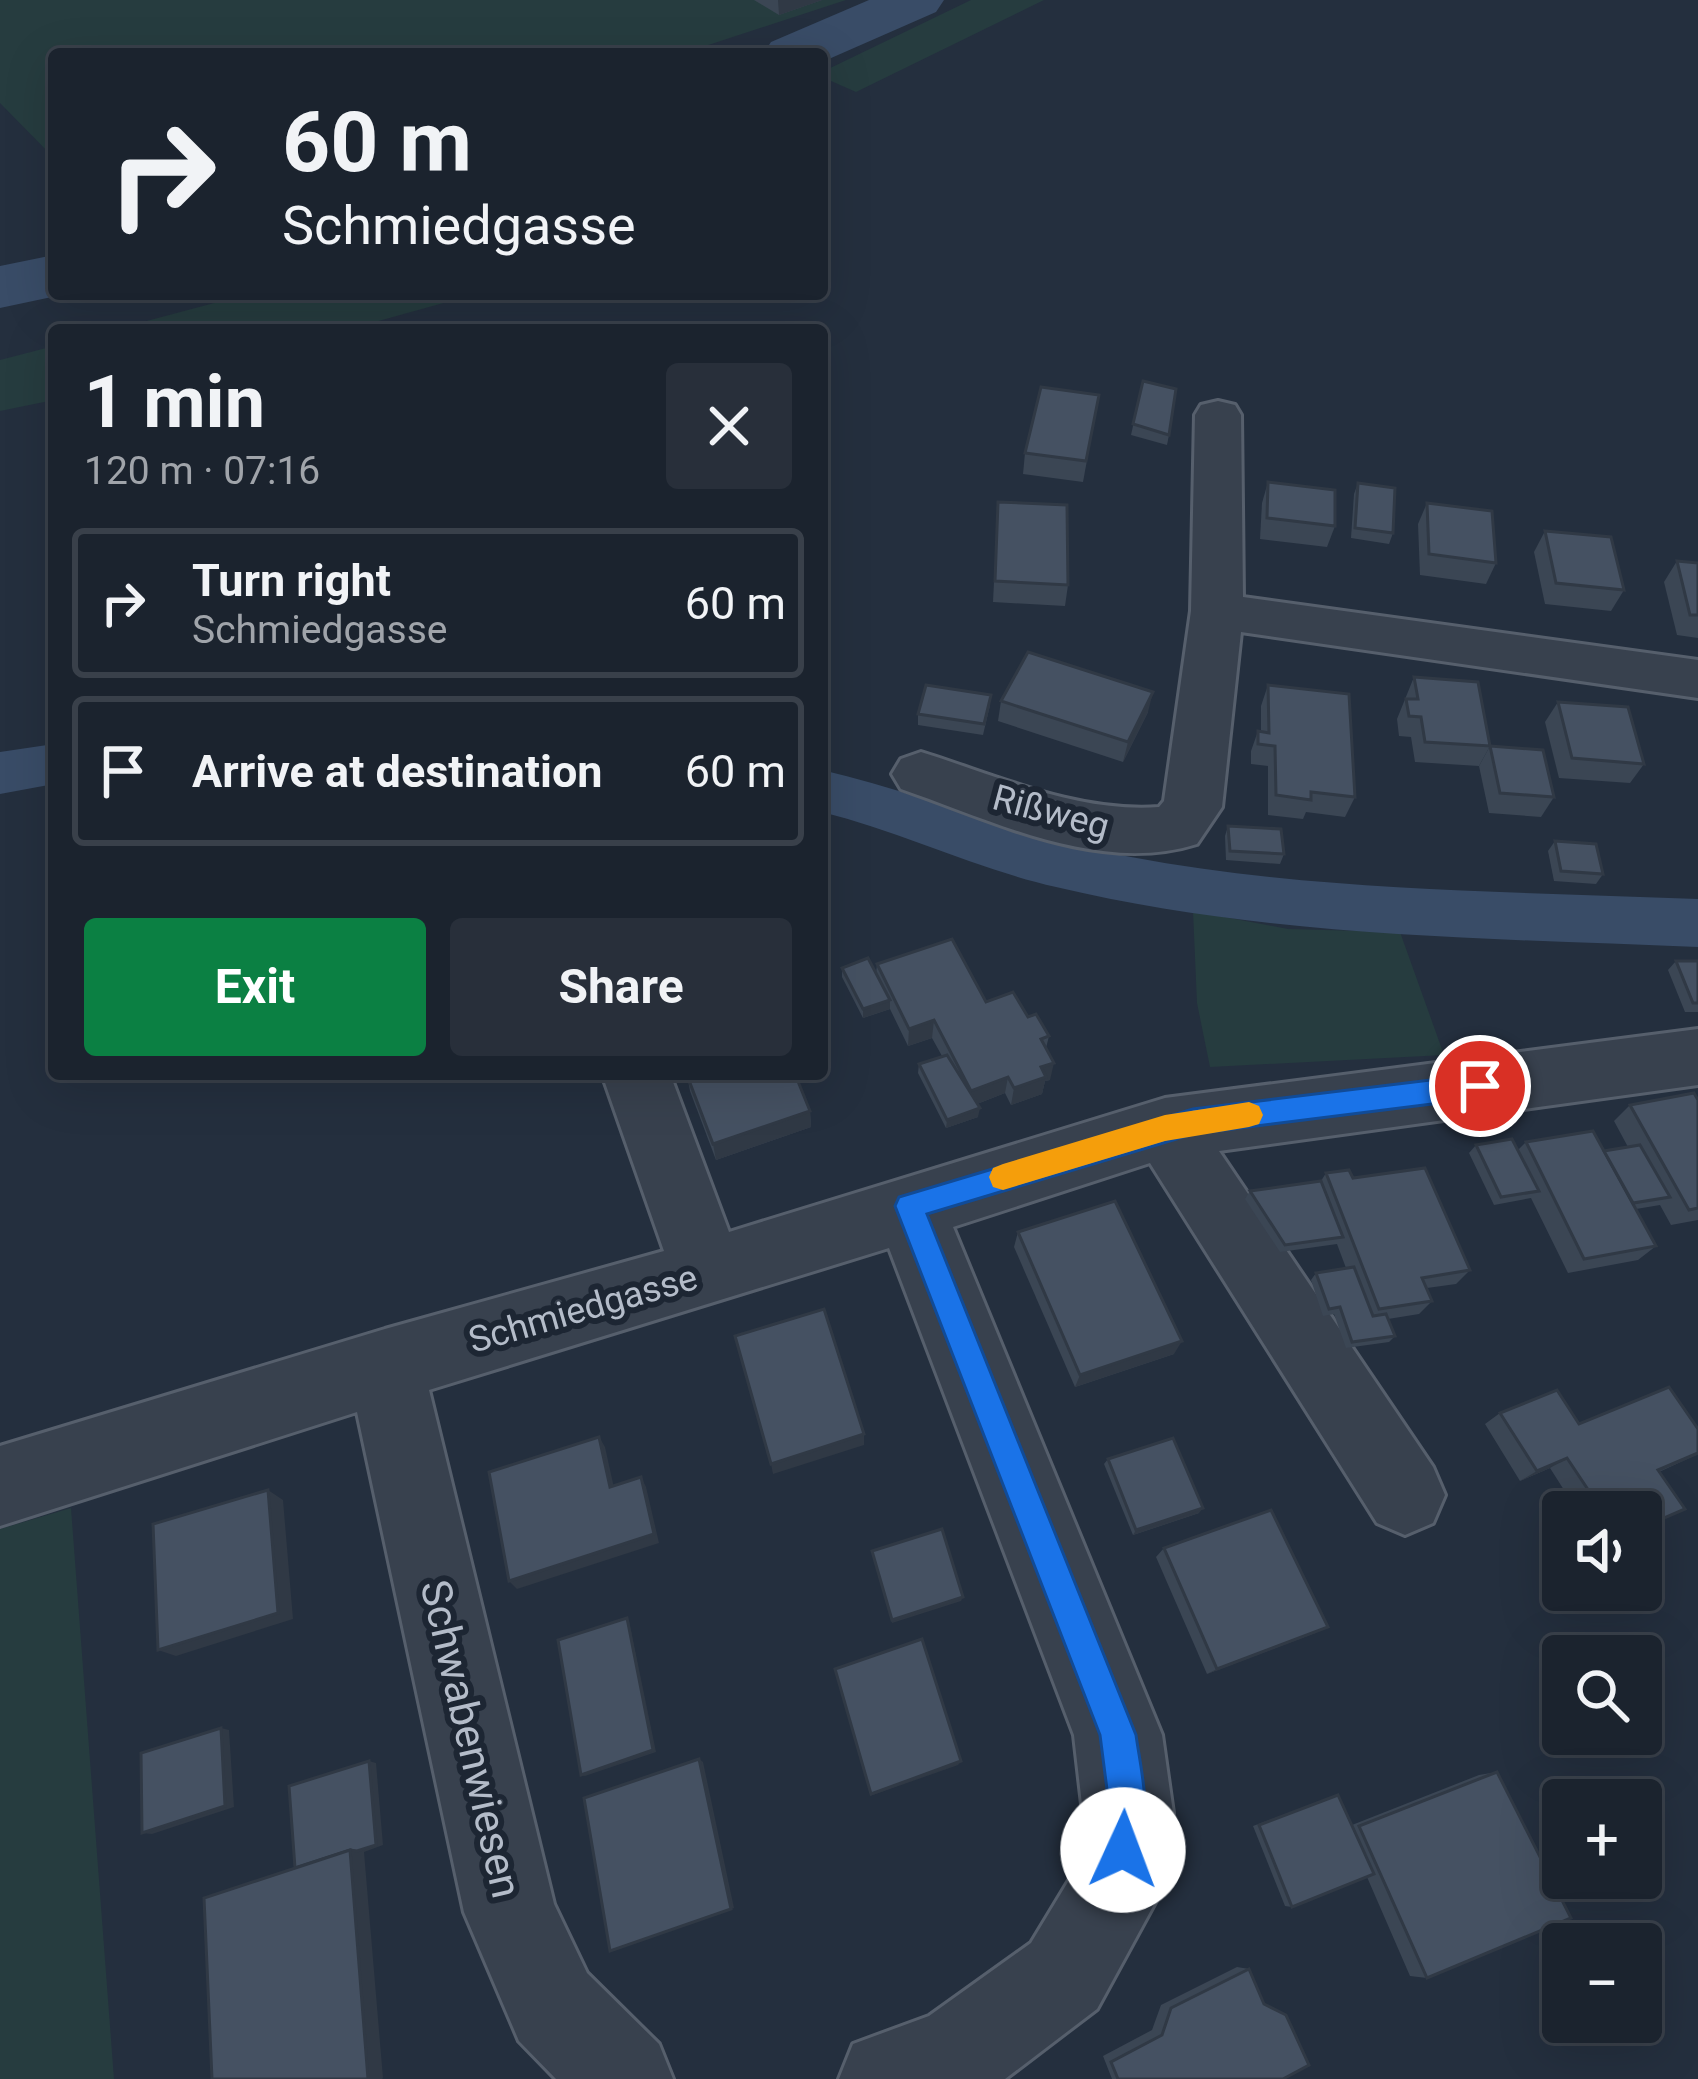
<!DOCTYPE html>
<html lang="en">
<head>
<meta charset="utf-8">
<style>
	body { margin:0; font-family:Roboto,sans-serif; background:#282f3a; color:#f1f3f6; height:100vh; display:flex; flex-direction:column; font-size:45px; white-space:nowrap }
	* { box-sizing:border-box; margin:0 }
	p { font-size:39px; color:#a0a4aa }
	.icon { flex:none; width:66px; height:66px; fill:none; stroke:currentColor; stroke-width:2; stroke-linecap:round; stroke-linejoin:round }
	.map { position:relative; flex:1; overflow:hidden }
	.drawer { position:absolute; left:48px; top:324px; width:780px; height:756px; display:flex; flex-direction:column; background:#1b232e; border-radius:12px; box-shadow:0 12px 48px #0002,0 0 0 3px #39404a }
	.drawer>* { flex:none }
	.guide { position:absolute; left:48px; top:48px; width:780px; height:252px; border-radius:12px; box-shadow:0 12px 48px #0002,0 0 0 3px #39404a; background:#1b232e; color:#f1f3f6; overflow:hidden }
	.buttons { position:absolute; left:1542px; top:1491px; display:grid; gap:24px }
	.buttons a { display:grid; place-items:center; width:120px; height:120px; border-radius:12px; background:#1b232e; box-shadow:0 12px 48px #0002,0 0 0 3px #39404a; font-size:60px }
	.pin { position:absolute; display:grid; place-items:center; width:102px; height:102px; color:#fff; margin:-51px; border:6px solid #fff; border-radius:50%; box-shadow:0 3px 12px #0007 }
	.me { position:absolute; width:132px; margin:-66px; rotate:2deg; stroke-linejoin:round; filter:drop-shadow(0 0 9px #0008) }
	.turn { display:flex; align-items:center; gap:42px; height:252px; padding:0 36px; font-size:54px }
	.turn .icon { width:156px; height:156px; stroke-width:2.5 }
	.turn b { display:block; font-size:84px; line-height:102px }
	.round { display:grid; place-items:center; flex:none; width:126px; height:126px; border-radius:12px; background:#282f3a }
	.head { display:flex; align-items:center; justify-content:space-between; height:204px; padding:0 36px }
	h1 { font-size:72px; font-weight:700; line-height:90px }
	.button { display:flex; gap:24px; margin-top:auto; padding:24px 36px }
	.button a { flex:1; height:138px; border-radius:12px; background:#0b8043; color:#fff; font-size:48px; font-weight:700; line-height:138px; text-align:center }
	.button a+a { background:#282f3a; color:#f1f3f6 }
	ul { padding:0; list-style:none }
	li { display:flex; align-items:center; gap:36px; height:150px; margin:0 24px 18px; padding:0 12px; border:6px solid #39404a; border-radius:12px }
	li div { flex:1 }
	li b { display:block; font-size:45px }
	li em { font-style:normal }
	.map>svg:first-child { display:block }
	.green { fill:#263c3f }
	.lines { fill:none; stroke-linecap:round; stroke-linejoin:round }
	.canal { fill:#394c67; fill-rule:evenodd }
	.river { fill:#394c67; fill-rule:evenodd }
	.minor-casing { stroke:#565f6c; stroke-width:6 }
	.minor { fill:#38414e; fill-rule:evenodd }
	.wall { fill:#3b4654 }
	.shaded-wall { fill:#303945 }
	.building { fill:#455162; stroke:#303945; stroke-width:3 }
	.route { fill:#1a73e8; stroke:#114b97; stroke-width:3 }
	.slow { fill:#f59e0b }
	.labels { text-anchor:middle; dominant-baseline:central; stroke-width:12; stroke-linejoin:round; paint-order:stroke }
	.street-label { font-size:36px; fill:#b4bcc9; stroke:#1d2633 }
	.near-street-label { font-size:42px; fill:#b4bcc9; stroke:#1d2633 }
</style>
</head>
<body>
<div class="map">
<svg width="1698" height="2079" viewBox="0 0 1698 2079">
	<rect width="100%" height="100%" fill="#242f3e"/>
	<g class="green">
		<polygon points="0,0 846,0 681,54 54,54 54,158 0,103"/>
		<polygon points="971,0 1044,0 856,92 822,77 822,72"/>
		<polygon points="248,294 476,294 346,330 113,330"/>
		<polygon points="54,346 54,400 0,411 0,360"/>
		<polygon points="1193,911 1288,929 1400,932 1444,1055 1210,1067 1197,1003"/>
		<polygon points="71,1508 114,2079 0,2079 0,1529"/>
	</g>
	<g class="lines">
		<g class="canal">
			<polygon points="54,744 54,784 0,794 0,752"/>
			<path d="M822,770C927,795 1024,837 1131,857C1317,892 1509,891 1698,899V947C1484,938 1266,937 1056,887C976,869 902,832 822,812Z"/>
		</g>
		<g class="river">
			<polygon points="869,0 944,0 936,12 822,62 822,54 763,54 771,42"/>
			<polygon points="54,255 54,294 66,294 0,308 0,266"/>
		</g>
		<g class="minor-casing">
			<g id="minor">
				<path d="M1218,401L1235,405L1241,415L1243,597L1698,660V698L1241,632L1222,807L1197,844C1099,875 992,820 901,789L892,774L901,759L921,752C998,776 1077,813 1159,807L1164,801L1191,611L1195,415L1201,405Z"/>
				<polygon points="1698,1029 1698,1085 1219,1151 1433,1467 1445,1495 1433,1523 1405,1535 1377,1523 1150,1163 953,1227 1162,1735 1173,1813 1164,1886 1097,2009 1005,2079 839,2079 853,2044 929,2016 1031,1943 1074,1872 1083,1813 1074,1735 889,1248 429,1390 554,1904 587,1973 659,2044 673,2079 556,2079 519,2041 464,1912 357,1412 0,1526 0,1446 385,1329 664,1251 602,1074 670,1074 729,1232 1165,1098"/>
			</g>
		</g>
		<use href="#minor" class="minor"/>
	</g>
	<g class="wall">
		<polygon points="754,0 822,0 779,15"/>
		<polygon points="1143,381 1169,435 1167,445 1131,435"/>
		<polygon points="1099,395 1083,482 1023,474 1025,453"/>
		<polygon points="1268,482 1335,526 1327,547 1260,539 1262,503"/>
		<polygon points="1358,483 1393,533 1389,544 1351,538 1354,494"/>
		<polygon points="998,502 1068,585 1065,606 993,602"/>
		<polygon points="1427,503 1496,563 1486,584 1420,575 1418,524"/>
		<polygon points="1545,531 1624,590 1611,611 1545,604 1534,552"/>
		<polygon points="1677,561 1698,563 1698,638 1677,635 1664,582"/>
		<polygon points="1414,677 1490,746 1479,766 1415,762 1411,737 1399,736 1397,719"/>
		<polygon points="1268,685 1355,797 1345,817 1306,812 1303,819 1268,815 1268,766 1251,764 1251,751 1258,731 1261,732 1261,706"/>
		<polygon points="1001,701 1148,712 1123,762 998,721"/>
		<polygon points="1558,702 1644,764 1630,783 1559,778 1545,722"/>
		<polygon points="990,705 983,735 918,725 918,714"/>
		<polygon points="1490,746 1554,797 1541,817 1489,813 1479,766"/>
		<polygon points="1228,826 1284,854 1280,864 1226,860 1225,836"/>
		<polygon points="1555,841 1603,874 1596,884 1554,881 1548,851"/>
		<polygon points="1676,961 1698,961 1698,1012 1685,1012 1668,970"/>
		<polygon points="877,964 1028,1017 1049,1036 1046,1048 1050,1080 1045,1081 1042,1094 1011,1105 1005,1093 977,1104 978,1117 946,1128 918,1073 919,1064 942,1056 932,1038 908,1046 890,1009 863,1018 842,977 842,968 876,974"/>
		<polygon points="687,1075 810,1111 811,1127 716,1160 690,1091"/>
		<polygon points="1698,1100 1698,1220 1671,1225 1660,1205 1636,1209 1656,1246 1638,1260 1568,1273 1531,1198 1494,1205 1469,1153 1476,1145 1518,1150 1526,1142 1604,1151 1628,1147 1614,1121 1630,1105"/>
		<polygon points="1326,1173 1353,1178 1470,1270 1456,1284 1427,1288 1432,1301 1419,1314 1388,1319 1395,1336 1389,1342 1346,1348 1334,1314 1323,1316 1311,1280 1316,1273 1346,1268 1337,1244 1280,1252 1245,1199 1250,1191 1321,1181"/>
		<polygon points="1018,1232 1174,1354 1075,1387 1014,1247"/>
		<polygon points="1500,1413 1579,1424 1698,1429 1698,1454 1659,1472 1641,1512 1578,1512 1550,1468 1520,1481 1485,1424"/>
		<polygon points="1108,1459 1199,1513 1133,1535 1104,1464"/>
		<polygon points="1164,1548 1315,1633 1207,1674 1156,1557"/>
		<polygon points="1497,1772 1427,1978 1410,1976 1367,1877 1292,1907 1285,1906 1253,1826 1338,1795 1352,1825 1479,1775"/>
		<polygon points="1237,1967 1249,1969 1283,2079 1112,2079 1103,2056 1152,2030 1161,2005"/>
	</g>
	<g class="shaded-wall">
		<polygon points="778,0 822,0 779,15"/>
		<polygon points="1153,692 1148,712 1123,762 1128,742"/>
		<polygon points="890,1000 890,1009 863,1018 863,1009"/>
		<polygon points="934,1020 932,1038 908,1046 909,1029"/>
		<polygon points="1054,1063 1050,1080 1045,1081 1042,1094 1011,1105 1014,1088 1041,1067"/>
		<polygon points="1008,1077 1005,1093 969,1107 971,1091"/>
		<polygon points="980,1108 978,1117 946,1128 947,1120"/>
		<polygon points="810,1111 811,1127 716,1160 713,1144"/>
		<polygon points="1182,1341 1174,1354 1075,1387 1080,1375"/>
		<polygon points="864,1434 864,1445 773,1474 771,1464"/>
		<polygon points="599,1437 605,1447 616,1497 610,1487"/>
		<polygon points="1567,1458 1550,1468 1520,1481 1537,1471"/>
		<polygon points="641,1477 646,1487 659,1543 517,1589 509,1581"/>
		<polygon points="268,1490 283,1500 293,1619 176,1656 158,1650"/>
		<polygon points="1203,1508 1199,1513 1133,1535 1136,1530"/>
		<polygon points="963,1597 961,1601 892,1623 892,1620"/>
		<polygon points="627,1618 629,1621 656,1752 585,1776 581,1775"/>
		<polygon points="1328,1627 1315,1633 1207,1674 1217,1669"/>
		<polygon points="221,1728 229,1730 234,1807 152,1834 142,1833"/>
		<polygon points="699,1759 703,1762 734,1908 610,1951"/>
		<polygon points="369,1761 376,1763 383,1845 364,1852 383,2078 382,2079 368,2079 350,1850"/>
		<polygon points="961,1761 958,1765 870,1796 871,1794"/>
	</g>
	<g class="building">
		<polygon points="1143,381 1176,389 1169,435 1133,424"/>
		<polygon points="1041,387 1099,395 1086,461 1025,453"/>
		<polygon points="1268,482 1335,490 1335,526 1267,518"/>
		<polygon points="1358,483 1395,488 1393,533 1355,528"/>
		<polygon points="998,502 1067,505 1068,585 995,581"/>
		<polygon points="1427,503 1492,511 1496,563 1429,554"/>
		<polygon points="1545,531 1611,537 1624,590 1556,583"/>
		<polygon points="1677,561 1698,563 1698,615 1690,615"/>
		<polygon points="1028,652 1153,692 1128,742 1001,701"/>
		<polygon points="1414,677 1478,682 1490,746 1425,742 1421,717 1409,716 1406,699 1418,699"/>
		<polygon points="926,685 991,695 984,724 918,714"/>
		<polygon points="1268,685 1349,694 1355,797 1311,792 1311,800 1276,795 1275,746 1258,744 1258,731 1269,733"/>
		<polygon points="1558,702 1628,707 1644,764 1572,758"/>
		<polygon points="1490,746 1543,750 1554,797 1500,793"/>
		<polygon points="1228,826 1281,829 1284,854 1230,851"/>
		<polygon points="1555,841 1596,844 1603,874 1561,871"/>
		<polygon points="952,939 986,1002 1013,992 1028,1017 1036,1014 1049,1036 1041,1039 1054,1063 1041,1067 1046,1077 1014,1088 1008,1077 971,1091 934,1020 909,1029 877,964"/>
		<polygon points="868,958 890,1000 863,1009 842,968"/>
		<polygon points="1676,961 1698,961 1698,1003 1693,1003"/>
		<polygon points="947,1055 980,1108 947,1120 919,1064"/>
		<polygon points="795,1074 810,1111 713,1144 687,1075"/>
		<polygon points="1694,1093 1698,1100 1698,1208 1689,1210 1630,1105"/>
		<polygon points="1593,1131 1656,1246 1584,1259 1526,1142"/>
		<polygon points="1512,1139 1539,1191 1501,1197 1476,1145"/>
		<polygon points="1640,1145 1670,1197 1633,1203 1604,1151"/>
		<polygon points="1425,1168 1470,1270 1422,1278 1432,1301 1379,1309 1326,1173 1349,1170 1353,1178"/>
		<polygon points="1321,1181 1343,1237 1285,1245 1250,1191"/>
		<polygon points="1115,1201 1182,1341 1080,1375 1018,1232"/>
		<polygon points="1354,1267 1373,1316 1386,1314 1395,1336 1352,1342 1340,1307 1329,1309 1316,1273"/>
		<polygon points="824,1309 864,1434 771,1464 735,1336"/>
		<polygon points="1669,1387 1698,1429 1698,1453 1658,1470 1685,1509 1641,1528 1641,1512 1603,1512 1567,1458 1537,1471 1500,1413 1557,1390 1579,1424"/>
		<polygon points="599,1437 610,1487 641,1477 654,1534 509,1581 489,1472"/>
		<polygon points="1173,1438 1203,1508 1136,1530 1108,1459"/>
		<polygon points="268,1490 278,1613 158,1650 153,1524"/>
		<polygon points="1271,1510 1328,1627 1217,1669 1164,1548"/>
		<polygon points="942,1529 963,1597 892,1620 872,1551"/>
		<polygon points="627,1618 653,1750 581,1775 558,1640"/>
		<polygon points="922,1639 961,1761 871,1794 835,1669"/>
		<polygon points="221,1728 225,1806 142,1833 141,1753"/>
		<polygon points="699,1759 731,1909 610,1951 584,1798"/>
		<polygon points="369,1761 376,1845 357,1851 350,1850 295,1868 289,1786"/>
		<polygon points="1497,1772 1571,1918 1427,1978 1359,1826"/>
		<polygon points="1338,1795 1374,1874 1292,1907 1259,1825"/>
		<polygon points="350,1850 368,2079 212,2079 204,1898"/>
		<polygon points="1249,1969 1264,2004 1286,2015 1309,2065 1283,2079 1118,2079 1111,2062 1162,2035 1171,2008"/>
	</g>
	<path class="route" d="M1480,1074L1490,1077L1494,1086L1490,1095L1480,1098L1193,1134L927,1214L1136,1735C1142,1777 1154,1821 1136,1863L1123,1868L1110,1863L1104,1850L1110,1813L1100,1735L895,1206L899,1197L1193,1109Z"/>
	<polygon class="slow" points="1249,1102 1259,1106 1263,1115 1259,1124 1249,1127 1165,1141 1003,1190 993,1187 989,1177 993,1168 1003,1164 1165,1115"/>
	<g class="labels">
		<g class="street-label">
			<text transform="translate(1051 812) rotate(15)">Rißweg</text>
			<text transform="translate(583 1309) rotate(-16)">Schmiedgasse</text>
		</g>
		<g class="near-street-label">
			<text transform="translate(471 1739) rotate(77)">Schwabenwiesen</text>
		</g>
	</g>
</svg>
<div class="buttons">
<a><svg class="icon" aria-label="sound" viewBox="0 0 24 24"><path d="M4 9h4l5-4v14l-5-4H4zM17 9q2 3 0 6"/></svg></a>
<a><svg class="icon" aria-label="search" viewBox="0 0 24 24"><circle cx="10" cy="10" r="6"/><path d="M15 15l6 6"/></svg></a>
<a>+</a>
<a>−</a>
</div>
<div class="pin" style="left:1480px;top:1086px;background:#d93025"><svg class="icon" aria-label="arrive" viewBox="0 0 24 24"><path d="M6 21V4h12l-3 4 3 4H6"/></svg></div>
<svg class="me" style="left:1123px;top:1850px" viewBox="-20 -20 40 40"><circle r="19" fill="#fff"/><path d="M0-13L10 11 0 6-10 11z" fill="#1a73e8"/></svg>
<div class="guide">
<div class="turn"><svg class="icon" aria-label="right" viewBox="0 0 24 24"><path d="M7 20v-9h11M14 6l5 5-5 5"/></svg><div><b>60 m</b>Schmiedgasse</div></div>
</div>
<section class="drawer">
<div class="head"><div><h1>1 min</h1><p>120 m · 07:16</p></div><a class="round"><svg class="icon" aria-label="close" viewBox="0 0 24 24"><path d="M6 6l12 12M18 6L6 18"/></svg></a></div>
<ul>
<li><svg class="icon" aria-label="right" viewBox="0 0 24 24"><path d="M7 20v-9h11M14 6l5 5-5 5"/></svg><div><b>Turn right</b><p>Schmiedgasse</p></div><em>60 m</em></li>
<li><svg class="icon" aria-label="arrive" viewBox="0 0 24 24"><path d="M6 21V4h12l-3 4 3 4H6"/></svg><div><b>Arrive at destination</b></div><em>60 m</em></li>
</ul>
<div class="button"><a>Exit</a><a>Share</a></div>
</section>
</div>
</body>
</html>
